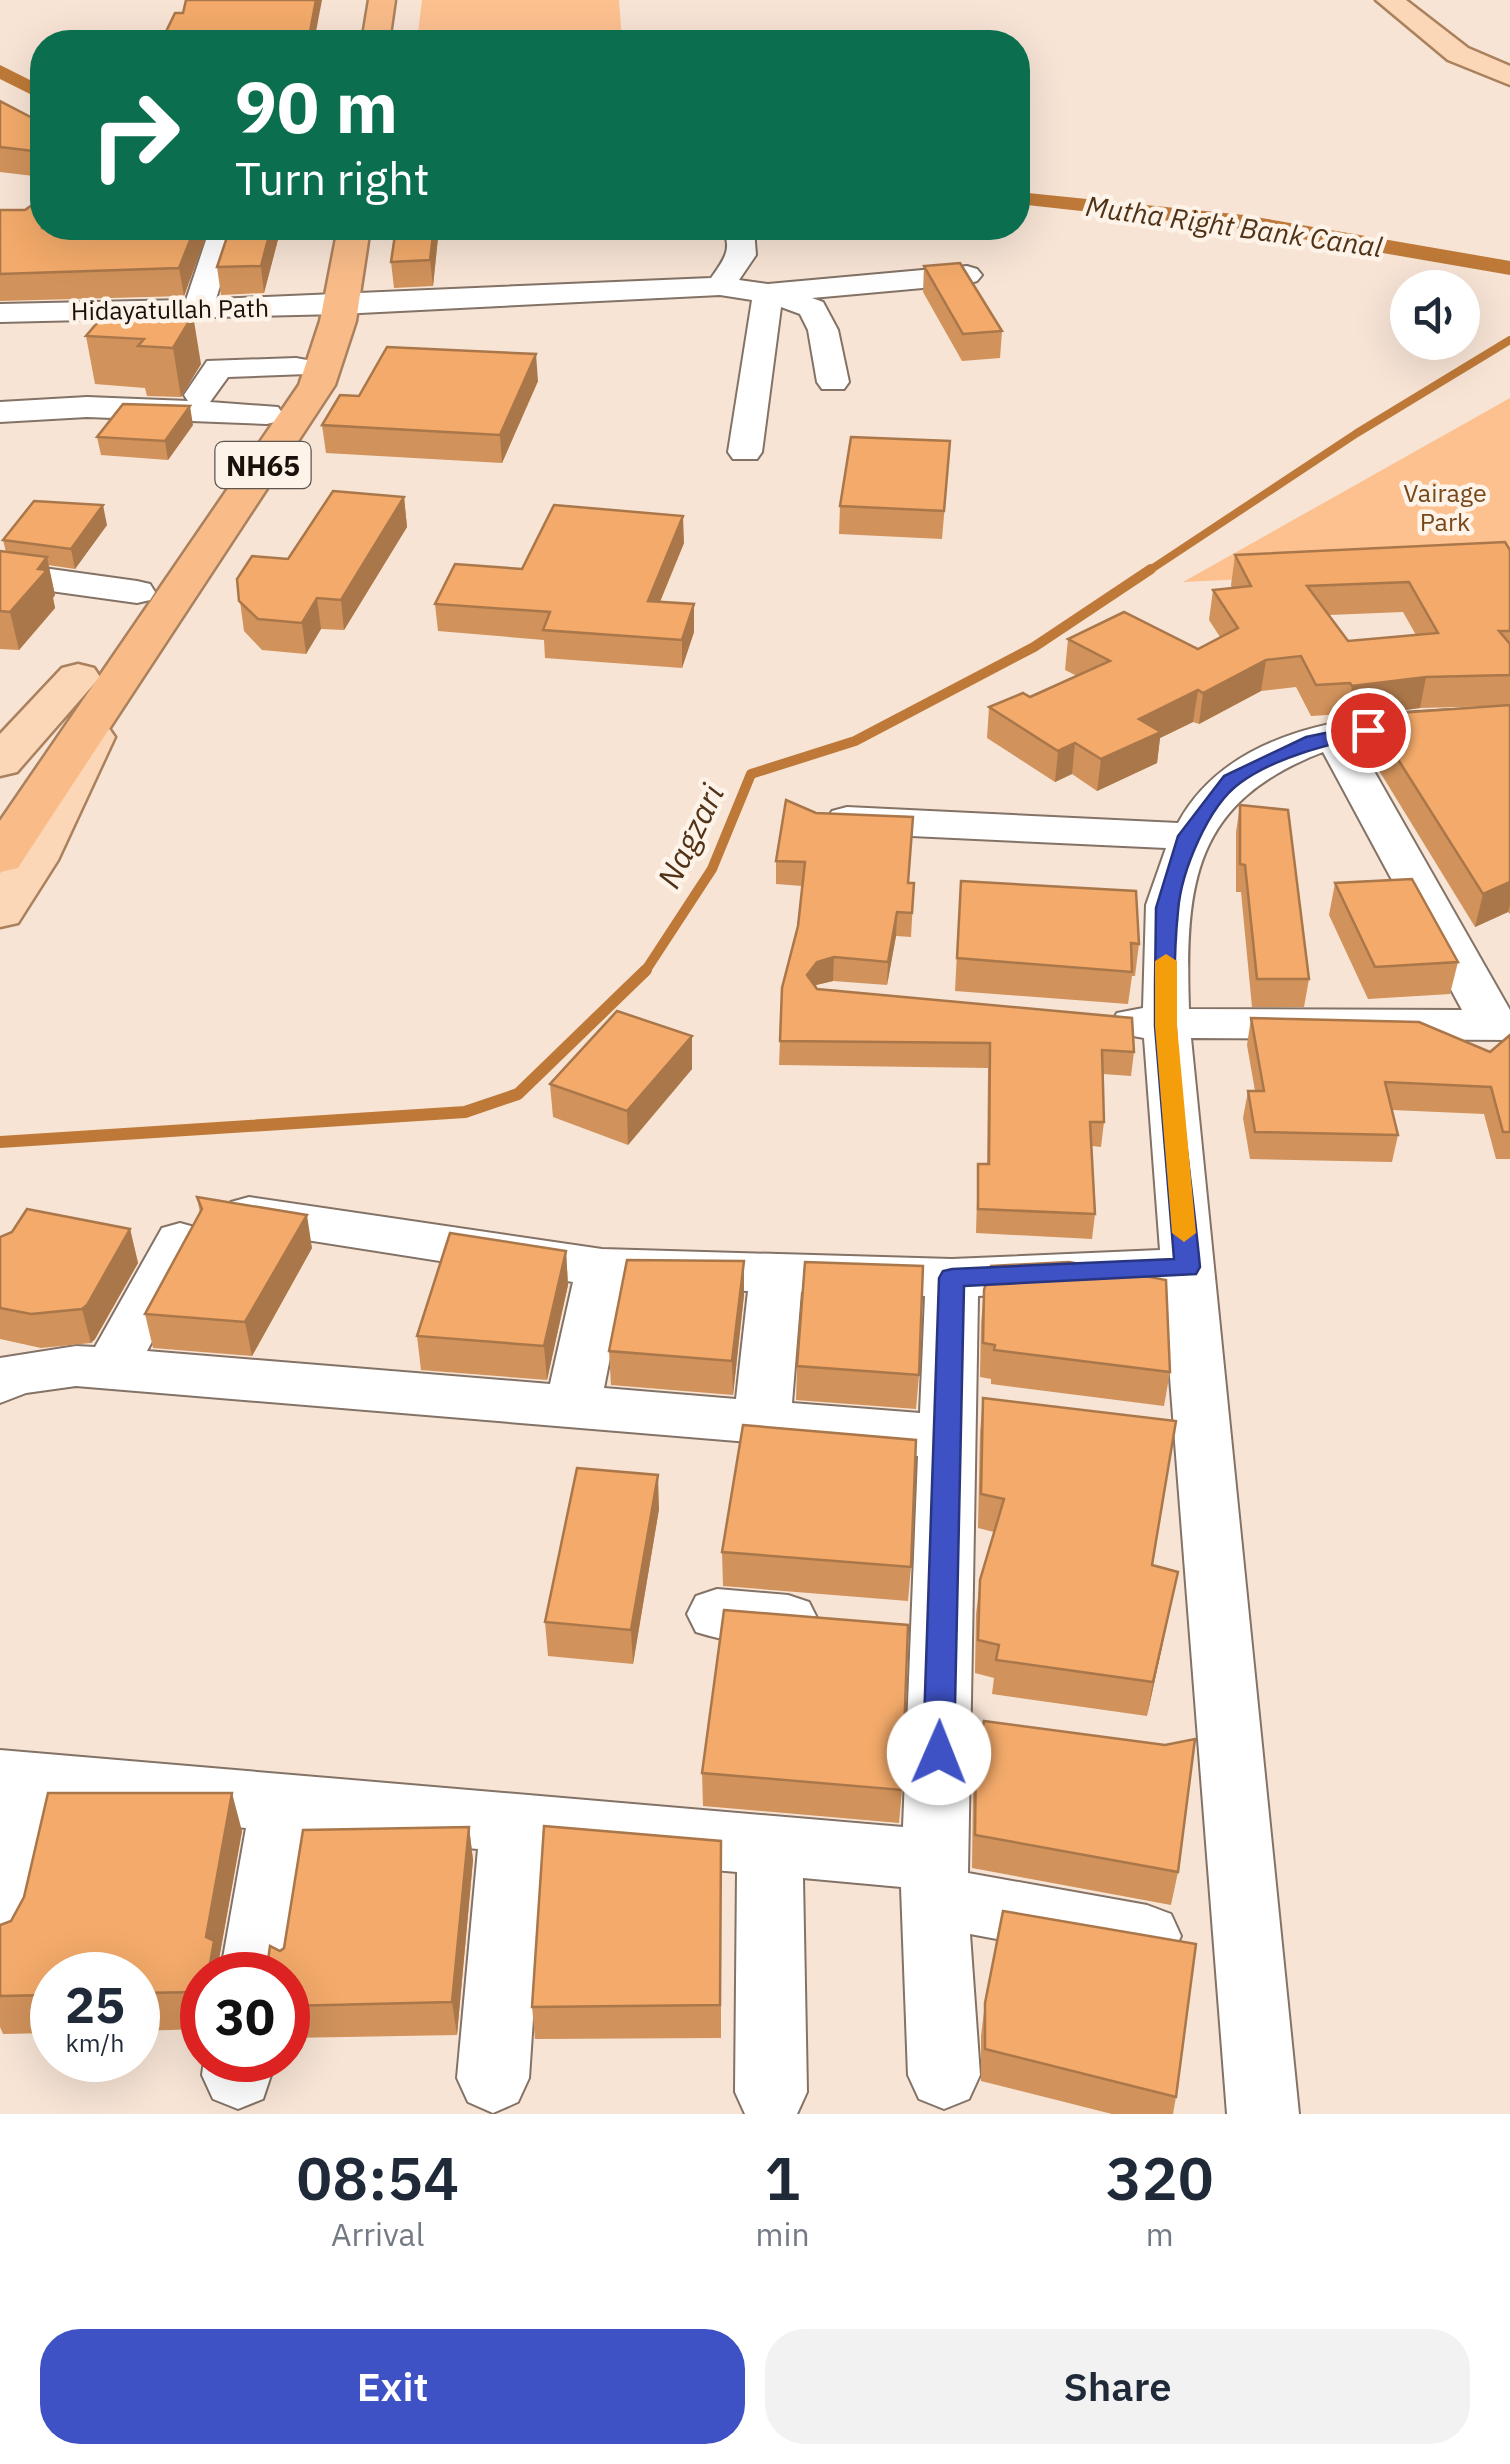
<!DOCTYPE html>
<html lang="en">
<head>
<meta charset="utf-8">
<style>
	body { margin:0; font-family:"IBM Plex Sans",sans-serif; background:#f2f2f3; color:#1f2937; height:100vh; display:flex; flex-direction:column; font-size:38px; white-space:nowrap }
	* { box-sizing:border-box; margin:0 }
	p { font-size:32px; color:#747a83 }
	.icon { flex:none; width:55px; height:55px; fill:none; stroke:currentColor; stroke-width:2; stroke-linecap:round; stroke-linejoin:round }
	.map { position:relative; height:2114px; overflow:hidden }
	.sheet { display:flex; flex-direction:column; background:#fff; flex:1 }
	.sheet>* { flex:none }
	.banner { position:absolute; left:30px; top:30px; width:1000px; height:210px; border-radius:40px; box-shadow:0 10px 40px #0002; background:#0b6e4f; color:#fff; overflow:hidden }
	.fabs { position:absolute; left:1390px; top:270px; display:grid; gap:20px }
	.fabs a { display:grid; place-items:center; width:90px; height:90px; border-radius:50%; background:#fff; box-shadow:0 10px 40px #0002; font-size:50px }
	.speed { position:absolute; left:30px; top:1952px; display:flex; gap:20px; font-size:50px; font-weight:700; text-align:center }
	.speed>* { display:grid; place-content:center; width:130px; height:130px; border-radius:50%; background:#fff; box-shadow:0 10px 40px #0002; line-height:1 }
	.speed small { font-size:25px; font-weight:400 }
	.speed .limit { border:15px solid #d22; background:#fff; color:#111 }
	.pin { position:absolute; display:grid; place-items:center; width:85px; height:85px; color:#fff; margin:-42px; border:5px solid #fff; border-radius:50%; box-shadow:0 2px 10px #0007 }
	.me { position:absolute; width:110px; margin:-55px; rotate:1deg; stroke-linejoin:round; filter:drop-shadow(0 0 8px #0008) }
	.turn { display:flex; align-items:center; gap:35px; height:210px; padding:0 40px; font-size:45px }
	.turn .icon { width:130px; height:130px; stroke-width:2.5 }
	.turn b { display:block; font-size:70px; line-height:85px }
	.eta { display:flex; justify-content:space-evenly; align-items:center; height:170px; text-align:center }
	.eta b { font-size:60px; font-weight:600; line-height:70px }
	.button { display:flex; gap:20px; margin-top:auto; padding:20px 40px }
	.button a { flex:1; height:115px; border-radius:40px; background:#3e52c5; color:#fff; font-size:40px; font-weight:600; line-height:115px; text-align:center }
	.button a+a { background:#f2f2f3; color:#1f2937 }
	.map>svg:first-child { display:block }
	.green { fill:#fdc190 }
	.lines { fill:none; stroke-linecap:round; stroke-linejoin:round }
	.stream-far2 { stroke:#be7938; stroke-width:8 }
	.stream-far1 { stroke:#be7938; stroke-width:10 }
	.stream { stroke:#be7938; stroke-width:12 }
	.canal { fill:#be7938; fill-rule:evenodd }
	.minor-casing { stroke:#837265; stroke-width:4 }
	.major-casing { stroke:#aa805d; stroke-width:5 }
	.highway-casing { stroke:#aa805d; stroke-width:5 }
	.minor { fill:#fff; fill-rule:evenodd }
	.major { fill:#fbd7b8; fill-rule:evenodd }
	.highway { fill:#f9bc89; fill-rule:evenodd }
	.wall { fill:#d1925b; fill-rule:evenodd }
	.shaded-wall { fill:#aa774a }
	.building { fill:#f3aa6a; stroke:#aa774a; stroke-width:2.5; fill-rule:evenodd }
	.route { fill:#3e52c5; stroke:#283580; stroke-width:2.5 }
	.slow { fill:#f59e0b }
	.labels { text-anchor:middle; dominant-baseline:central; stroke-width:9; stroke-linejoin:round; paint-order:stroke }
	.far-street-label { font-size:25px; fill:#18110c; stroke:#fef3e9 }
	.far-park-label { font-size:25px; fill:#78481a; stroke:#fef3e9 }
	.far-water-label { font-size:28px; font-style:italic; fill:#503217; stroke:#fef3e9 }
	.shield { fill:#fef3e9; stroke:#5d554e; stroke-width:2.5 }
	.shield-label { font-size:28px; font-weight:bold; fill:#18110c }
	.water-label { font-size:32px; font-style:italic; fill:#503217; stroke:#fef3e9 }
</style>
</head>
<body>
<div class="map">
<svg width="1510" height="2114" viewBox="0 0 1510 2114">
	<rect width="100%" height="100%" fill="#f7e4d5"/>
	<g class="green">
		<polygon points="422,0 619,0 622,42 417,42"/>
		<polygon points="1510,398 1510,566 1183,582"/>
	</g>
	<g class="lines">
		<polyline class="stream-far2" points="1147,572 1357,433 1510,340"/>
		<polyline class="stream-far1" points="644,973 712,869 751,774 855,741 1034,647 1151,569"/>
		<polyline class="stream" points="0,1142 465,1112 518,1094 646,970"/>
		<g class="canal">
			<polygon points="0,65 42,86 42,100 0,79"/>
			<polygon points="1018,192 1244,215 1510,261 1510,275 1244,229 1018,204"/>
		</g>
		<g class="minor-casing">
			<g id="minor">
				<path d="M210,228H238L216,299L711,278C724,260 734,247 721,228L754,229L756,255L739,280L768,284L967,266L977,269L982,275L977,281L967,284L812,298L823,302L838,330L849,382L844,389H822L817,382L808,330L800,314L781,307L762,452L757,459H733L728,452L752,300L720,295L340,314L0,322V304L186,300Z"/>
				<polygon points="296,358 307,360 312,367 307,374 228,377 210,402 278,407 283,414 278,421 267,424 87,417 0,422 0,402 87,397 188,401 184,395 207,361"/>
				<polygon points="0,562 137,581 150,584 155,592 150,600 137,603 0,584"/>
				<path d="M1510,708V732L1358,743L1510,1010V1040L1191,1038L1299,2114H1227L1163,1287L978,1296L968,1873L1147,1905L1171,1914L1181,1936L1171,1958L1147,1967L970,1934L980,2075L969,2099L944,2109L919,2099L908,2075L901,1887L803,1878L807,2092L797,2114H745L735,2092L737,1872L544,1855L529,2078L518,2102L493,2113L468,2102L457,2078L478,1849L311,1834L288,1980V1975H220L246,1828L61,1812L34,1933L24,1955L0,1964V1750L903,1827L918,1456L76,1386L26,1393L0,1403V1358L76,1346L95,1347L162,1228L180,1223L198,1228L206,1241L147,1351L550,1384L573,1282L231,1228L223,1215L231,1202L249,1197L602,1249L952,1259L1160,1250L1144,1038L1117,1033L1111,1023L1117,1013L1143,1008L1146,905L1166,848L847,833L832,829L826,820L832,811L847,807L1178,823C1239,711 1399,712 1510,708ZM1323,752L1462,1010L1189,1009C1185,883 1193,802 1323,752ZM624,1287L748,1291L736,1399L604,1388ZM801,1292L925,1296L920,1413L792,1403Z"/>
				<path d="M717,1589L788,1595L809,1602L818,1620L809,1638C775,1649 730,1643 696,1632L687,1614L696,1596Z"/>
				<polygon points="204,2060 276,2060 263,2099 238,2109 213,2099 202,2075"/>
			</g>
		</g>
		<g class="major-casing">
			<g id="major">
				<polygon points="1376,0 1406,0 1468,48 1510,66 1510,85 1448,60"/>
				<polygon points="78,664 94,668 100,677 17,772 0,776 0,734 62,668"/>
				<polygon points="92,723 108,727 115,737 58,860 18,923 0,927 0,873 69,737 76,727"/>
			</g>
		</g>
		<g class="highway-casing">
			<g id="highway">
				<polygon points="369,0 395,0 389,42 362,42"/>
				<polygon points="338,228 370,228 356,321 335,385 25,857 18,868 0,872 0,821 299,385 320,321"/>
			</g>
		</g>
		<use href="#minor" class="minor"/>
		<use href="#major" class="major"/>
		<use href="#highway" class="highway"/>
	</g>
	<g class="wall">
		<polygon points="0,101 42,123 42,177 0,172"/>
		<polygon points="0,210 25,210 42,228 209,228 184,296 0,301"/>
		<polygon points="230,228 281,228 264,293 221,295 217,267"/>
		<polygon points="439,228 433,286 394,288 391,262"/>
		<polygon points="924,266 1002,331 1000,358 962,361 923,292"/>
		<polygon points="108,310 201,364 181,397 147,396 145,388 95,384 86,336"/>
		<polygon points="538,381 502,463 326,453 322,425 359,396"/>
		<polygon points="193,425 168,460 101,455 97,437"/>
		<polygon points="948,469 942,539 839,534 840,506"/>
		<polygon points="404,497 407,527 344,630 321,629 306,654 262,650 244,631 237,579 288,559"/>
		<polygon points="107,525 75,569 48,565 55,595 53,598 55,608 19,650 0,649 0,551 6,552 3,540"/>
		<polygon points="684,543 660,602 694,604 694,632 682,668 545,658 544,640 438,631 435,604 522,569"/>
		<path d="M1510,550V914L1508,912L1475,927L1364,746L1370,715L1500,706L1420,708L1346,718L1344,714L1311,716L1296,687L1261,691L1199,724L1193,722L1160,738L1157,763L1097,791L1072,774L1055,782L987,738L989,707L1030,697L1077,676L1065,670L1068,639L1198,649L1220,637L1209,620L1213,590L1232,588L1231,585L1235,555ZM1403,612L1416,635L1348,641L1329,615Z"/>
		<polygon points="786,800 908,883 914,883 911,937 896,936 887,985 833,981 816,985 817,989 1134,1052 1131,1076 1103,1074 1104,1122 1101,1147 1092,1146 1095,1214 1092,1239 976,1233 978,1164 987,1164 988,1068 779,1065 780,1041 798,926 802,886 776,884 776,861"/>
		<polygon points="1240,805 1309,979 1304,1007 1252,1007 1241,892 1236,892 1236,832"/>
		<polygon points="1335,883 1458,962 1450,994 1368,999 1329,915"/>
		<polygon points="959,913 1139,944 1135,976 1132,976 1128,1004 955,991"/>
		<polygon points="1251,1018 1490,1052 1510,1035 1510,1159 1496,1159 1484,1114 1392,1110 1398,1135 1392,1162 1250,1159 1243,1118 1248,1091 1255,1091 1247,1045"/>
		<polygon points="692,1036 692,1069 628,1145 553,1117 550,1084"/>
		<polygon points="197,1197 312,1248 252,1356 153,1348 145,1314 200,1213"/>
		<polygon points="130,1229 138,1263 95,1339 91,1343 41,1348 0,1339 0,1237"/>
		<polygon points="566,1251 568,1285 547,1380 421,1370 417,1336"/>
		<polygon points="984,1290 1170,1372 1164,1406 991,1384 991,1379 980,1377 981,1324"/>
		<polygon points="744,1295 733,1395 611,1385 609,1351"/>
		<polygon points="797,1366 919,1375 916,1409 796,1400"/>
		<polygon points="983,1398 1152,1565 1171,1605 1147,1716 992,1694 994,1678 975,1673 976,1614 980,1580 994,1532 978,1528 980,1432"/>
		<polygon points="659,1509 633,1664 548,1656 545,1622"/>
		<polygon points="722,1552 911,1567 908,1601 723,1586"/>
		<polygon points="976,1756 1178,1872 1171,1905 972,1868 973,1790"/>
		<polygon points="702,1773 902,1790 899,1823 703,1806"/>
		<polygon points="469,1827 473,1860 457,2035 288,2038 288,1975 280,1951"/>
		<polygon points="242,1831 219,1959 202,1975 202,2029 138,2031 138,1975 52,1975 52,2033 3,2034 0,2027 0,1925"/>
		<polygon points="721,1841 721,2038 535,2039 532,2007"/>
		<polygon points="985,2003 1176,2097 1173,2114 1112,2114 981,2081 981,2036"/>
	</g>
	<g class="shaded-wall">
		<polygon points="316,0 322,0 314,42 308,42"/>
		<polygon points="195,228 209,228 184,296 179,268"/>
		<polygon points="271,228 281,228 264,293 261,266"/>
		<polygon points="434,228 439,228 433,286 430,260"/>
		<polygon points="193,315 201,364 181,397 173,348"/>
		<polygon points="536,354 538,381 502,463 500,435"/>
		<polygon points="190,406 193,425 168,460 165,441"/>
		<polygon points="404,497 407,527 344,630 341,600"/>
		<polygon points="103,505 107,525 75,569 71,549"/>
		<polygon points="683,516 684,543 649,628 648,601"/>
		<polygon points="47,557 55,595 53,598 55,608 19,650 10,612"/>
		<polygon points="317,598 321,629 306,654 302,623"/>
		<polygon points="694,604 694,632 682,668 682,640"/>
		<polygon points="1266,660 1261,691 1199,724 1203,693"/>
		<polygon points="1426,677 1420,708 1346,718 1352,686"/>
		<polygon points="1198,690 1193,722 1160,738 1157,763 1097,791 1101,759 1139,719"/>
		<polygon points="1075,743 1072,774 1055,782 1058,751"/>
		<polygon points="1510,882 1510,905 1508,912 1475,927 1483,894"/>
		<polygon points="897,912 896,936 887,985 888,962"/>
		<polygon points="834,957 833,981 816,985 806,999 807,975 817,962"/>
		<polygon points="692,1036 692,1069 628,1145 627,1111"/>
		<polygon points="307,1215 312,1248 252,1356 245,1322"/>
		<polygon points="130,1229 138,1263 95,1339 91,1343 82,1309"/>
		<polygon points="566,1251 568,1285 547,1380 544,1346"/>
		<polygon points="744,1261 744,1295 733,1395 732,1361"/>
		<polygon points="658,1475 659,1509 633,1664 631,1630"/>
		<polygon points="1178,1572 1171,1605 1147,1716 1153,1682"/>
		<polygon points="232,1793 242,1831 219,1959 223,1975 208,1975 206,1937"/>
		<polygon points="469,1827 473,1860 457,2035 452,2002"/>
	</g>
	<g class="building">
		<polygon points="186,0 316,0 308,42 161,42 175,13 183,13"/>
		<polygon points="0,101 42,123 42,152 0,147"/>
		<polygon points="42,198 42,228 195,228 179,268 0,274 0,210 25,210"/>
		<polygon points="230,228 271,228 261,266 217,267"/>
		<polygon points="396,228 434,228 430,260 391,262"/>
		<polygon points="960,263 1002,331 963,334 924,266"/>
		<polygon points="108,310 193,315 173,348 138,346 144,339 86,336"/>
		<polygon points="387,347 536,354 500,435 322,425 340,395 359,396"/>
		<polygon points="123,404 190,406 165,441 97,437"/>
		<polygon points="851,437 950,441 944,511 840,506"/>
		<polygon points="333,491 404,497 341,600 317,598 302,623 258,619 239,601 237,579 252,556 288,559"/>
		<polygon points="34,501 103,505 71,549 3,540"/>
		<polygon points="554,505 683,516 648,601 694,604 682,640 543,630 550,612 435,604 455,564 522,569"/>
		<path d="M1505,542L1510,550V631H1499L1510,644V675L1426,677L1352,686L1350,683L1316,685L1301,656L1266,660L1203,693L1198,690L1139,719L1161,732L1101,759L1075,743L1058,751L989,707L1023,693L1030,697L1110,661L1068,639L1124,612L1198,649L1238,628L1213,590L1251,586L1235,555ZM1409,582L1438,633L1348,641L1307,586Z"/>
		<polygon points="0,551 47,557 38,569 47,570 10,612 0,611"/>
		<polygon points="1510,705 1510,882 1483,894 1370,715"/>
		<polygon points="786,800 816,813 913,817 908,883 914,883 912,913 897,912 888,962 834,957 817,962 807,975 817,989 1132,1018 1134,1052 1102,1050 1104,1122 1090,1122 1095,1214 978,1209 978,1164 989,1164 990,1043 780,1041 782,988 798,926 805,862 776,861"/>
		<polygon points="1240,805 1288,810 1309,979 1257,979 1245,865 1240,864"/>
		<polygon points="1412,879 1458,962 1375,967 1335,883"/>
		<polygon points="961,881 1136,891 1139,944 1131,943 1132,972 957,958"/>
		<polygon points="617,1011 692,1036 627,1111 550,1084"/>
		<polygon points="1251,1018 1419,1022 1490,1052 1510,1035 1510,1132 1503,1132 1491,1087 1385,1082 1398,1135 1255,1132 1248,1091 1264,1091"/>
		<polygon points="197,1197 307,1215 245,1322 145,1314 202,1209"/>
		<polygon points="27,1209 130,1229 87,1305 82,1309 31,1314 0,1308 0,1237 12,1232"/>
		<polygon points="450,1233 566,1251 544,1346 417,1336"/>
		<polygon points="627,1260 744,1261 732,1361 609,1351"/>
		<polygon points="805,1262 923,1266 919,1375 797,1366"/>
		<polygon points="1069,1262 1166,1280 1170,1372 994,1350 995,1345 983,1343 984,1290 991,1266"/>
		<polygon points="983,1398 1176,1421 1152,1565 1178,1572 1153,1682 996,1660 999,1645 978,1640 980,1580 1004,1499 981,1494"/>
		<polygon points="743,1425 916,1440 911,1567 722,1552"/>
		<polygon points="577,1468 658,1475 631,1630 545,1622"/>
		<polygon points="724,1610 908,1625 902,1790 702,1773"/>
		<polygon points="984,1721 1165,1745 1195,1739 1178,1872 975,1835 976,1756"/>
		<polygon points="48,1793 232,1793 206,1937 214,1941 208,1975 202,1975 202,1992 138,1993 138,1975 52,1975 52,1995 0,1996 0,1925 11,1921 24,1897"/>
		<polygon points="544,1826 721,1841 720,2005 532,2007"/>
		<polygon points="469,1827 452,2002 288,2006 288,1975 266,1975 270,1946 280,1951 284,1948 303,1830"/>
		<polygon points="1003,1911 1196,1944 1176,2097 985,2049 985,2003"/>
	</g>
	<path class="route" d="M1368,724L1377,730L1374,734C1331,744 1277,756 1240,783C1208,806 1181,872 1178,911C1166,1028 1189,1151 1200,1267L1196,1274L964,1286L954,1753L950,1763L939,1766L928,1763L923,1753L939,1278L943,1271L952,1269L1174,1259L1155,1026V984L1156,908L1178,836L1224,776L1306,737Z"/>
	<polygon class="slow" points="1166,954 1177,961 1177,1026 1196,1233 1184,1242 1172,1233 1155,1026 1155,961"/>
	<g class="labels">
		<g class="far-street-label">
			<text transform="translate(170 309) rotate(-1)">Hidayatullah Path</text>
		</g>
		<g class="far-park-label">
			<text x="1445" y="492">Vairage<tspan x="1445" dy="29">Park</tspan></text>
		</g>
		<g class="far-water-label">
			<text transform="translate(1234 226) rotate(8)">Mutha Right Bank Canal</text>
		</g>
		<rect class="shield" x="215.5" y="442" width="95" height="46" rx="8"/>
		<g class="shield-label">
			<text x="263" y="465">NH65</text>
		</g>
		<g class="water-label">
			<text transform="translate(690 836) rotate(-64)">Nagzari</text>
		</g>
	</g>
</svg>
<div class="fabs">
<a><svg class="icon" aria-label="sound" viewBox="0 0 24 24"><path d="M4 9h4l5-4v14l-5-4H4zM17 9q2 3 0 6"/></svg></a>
</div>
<div class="speed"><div>25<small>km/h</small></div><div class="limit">30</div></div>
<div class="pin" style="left:1368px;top:730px;background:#d93025"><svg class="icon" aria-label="arrive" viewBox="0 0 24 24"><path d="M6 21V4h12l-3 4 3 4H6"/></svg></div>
<svg class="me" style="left:939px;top:1753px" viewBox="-20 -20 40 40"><circle r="19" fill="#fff"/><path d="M0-13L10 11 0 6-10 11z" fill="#3e52c5"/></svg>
<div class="banner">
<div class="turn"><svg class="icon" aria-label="right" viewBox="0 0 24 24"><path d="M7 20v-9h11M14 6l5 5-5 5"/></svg><div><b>90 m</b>Turn right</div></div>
</div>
</div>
<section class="sheet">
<div class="eta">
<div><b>08:54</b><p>Arrival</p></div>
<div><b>1</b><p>min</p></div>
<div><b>320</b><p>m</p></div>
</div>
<div class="button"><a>Exit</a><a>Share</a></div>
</section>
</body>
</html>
